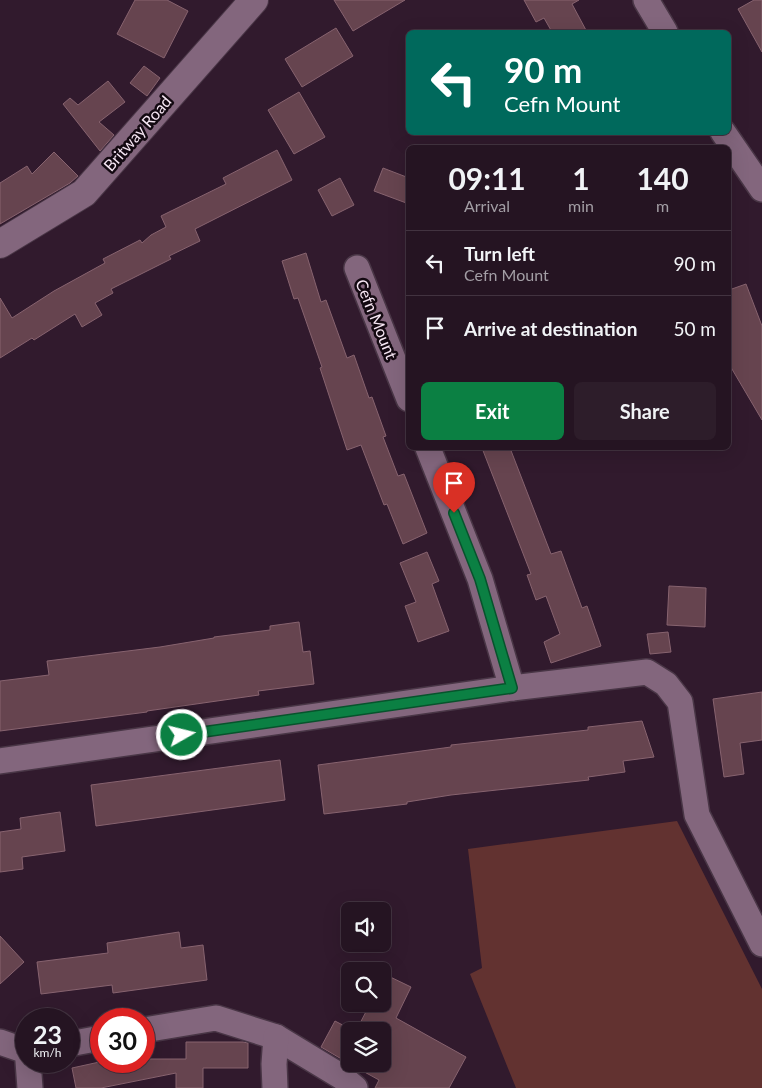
<!DOCTYPE html>
<html lang="en">
<head>
<meta charset="utf-8">
<style>
	body { margin:0; font-family:Lato,sans-serif; background:#2d1d2a; color:#f1f3f6; height:100vh; display:flex; flex-direction:column; font-size:19px; white-space:nowrap }
	* { box-sizing:border-box; margin:0 }
	p { font-size:16px; color:#a39ea5 }
	.icon { flex:none; width:28px; height:28px; fill:none; stroke:currentColor; stroke-width:2; stroke-linecap:round; stroke-linejoin:round }
	.map { position:relative; flex:1; overflow:hidden }
	.drawer { position:absolute; left:406px; top:145px; width:325px; height:305px; display:flex; flex-direction:column; background:#251422; border-radius:8px; box-shadow:0 5px 20px #0002,0 0 0 1px #423340 }
	.drawer>* { flex:none }
	.guide { position:absolute; left:406px; top:30px; width:325px; height:105px; border-radius:8px; box-shadow:0 5px 20px #0002,0 0 0 1px #423340; background:#00695c; color:#fff; overflow:hidden }
	.controls { position:absolute; left:341px; top:902px; display:grid; gap:10px }
	.controls a { display:grid; place-items:center; width:50px; height:50px; border-radius:8px; background:#251422; box-shadow:0 5px 20px #0002,0 0 0 1px #423340; font-size:25px }
	.speed { position:absolute; left:15px; top:1008px; display:flex; gap:10px; font-size:25px; font-weight:700; text-align:center }
	.speed>* { display:grid; place-content:center; width:65px; height:65px; border-radius:50%; background:#251422; box-shadow:0 5px 20px #0002,0 0 0 1px #423340; line-height:1 }
	.speed small { font-size:12px; font-weight:400 }
	.speed .limit { border:8px solid #d22; background:#fff; color:#111 }
	.pin { position:absolute; display:grid; place-items:center; width:42px; height:42px; color:#fff; margin:-51px -21px; border-radius:50% 50% 50% 0; rotate:-45deg; box-shadow:0 0 5px #0007 }
	.pin .icon { rotate:45deg }
	.me { position:absolute; width:55px; margin:-28px; rotate:82deg; stroke-linejoin:round; filter:drop-shadow(0 0 4px #0008) }
	.turn { display:flex; align-items:center; gap:18px; height:105px; padding:0 15px; font-size:22px }
	.turn .icon { width:65px; height:65px; stroke-width:2.5 }
	.turn b { display:block; font-size:35px; line-height:42px }
	.eta { display:flex; justify-content:space-evenly; align-items:center; height:85px; text-align:center }
	.eta b { font-size:30px; font-weight:700; line-height:35px }
	.cta { display:flex; gap:10px; margin-top:auto; padding:10px 15px }
	.cta a { flex:1; height:58px; border-radius:8px; background:#0b8043; color:#fff; font-size:20px; font-weight:700; line-height:58px; text-align:center }
	.cta a+a { background:#2d1d2a; color:#f1f3f6 }
	ul { padding:0; list-style:none }
	li { display:flex; align-items:center; gap:15px; height:65px; padding:0 15px; border-top:1px solid #423340 }
	li div { flex:1 }
	li b { display:block; font-size:19px }
	li em { font-style:normal }
	.map>svg:first-child { display:block }
	.green { fill:#623230 }
	.building { fill:#66444f; stroke:#87636f }
	.lines { fill:none; stroke-linecap:round; stroke-linejoin:round }
	.street-casing { stroke:#493646; stroke-width:28 }
	.secondary-casing { stroke:#493646; stroke-width:30 }
	.street { stroke:#83667d; stroke-width:25 }
	.secondary { stroke:#83667d; stroke-width:28 }
	.route-casing { stroke:#07532c; stroke-width:12 }
	.route { stroke:#0b8043; stroke-width:9 }
	.labels { text-anchor:middle; dominant-baseline:central; stroke-width:5; stroke-linejoin:round; paint-order:stroke }
	.street-label { font-size:16px; fill:#f7e7f4; stroke:#130911 }
</style>
</head>
<body>
<div class="map">
<svg width="762" height="1088" viewBox="0 0 762 1088">
	<rect width="100%" height="100%" fill="#311a2d"/>
	<polygon class="green" points="677,821 762,989 762,1088 516,1088 470,974 482,968 468,849"/>
	<g class="building">
		<polygon points="135,0 167,0 188,11 164,58 117,34"/>
		<polygon points="334,0 405,0 353,31"/>
		<polygon points="524,0 579,0 572,4 587,32 552,32 544,18 536,22"/>
		<polygon points="754,0 762,0 762,52 738,9"/>
		<polygon points="336,28 353,56 302,87 285,59"/>
		<polygon points="144,66 160,78 147,96 130,83"/>
		<polygon points="108,81 125,102 99,122 114,135 100,151 63,104 70,98 78,105"/>
		<polygon points="299,92 325,137 294,154 268,110"/>
		<polygon points="277,150 292,180 195,229 200,241 169,256 171,259 111,289 113,293 95,303 102,315 82,327 75,314 34,340 32,338 0,358 0,298 12,318 54,291 105,263 103,259 140,240 142,243 151,235 166,227 161,216 226,184 223,178"/>
		<polygon points="54,152 78,176 70,183 0,224 0,183 27,166 32,174"/>
		<polygon points="383,168 409,178 409,204 374,191"/>
		<polygon points="340,178 354,205 332,216 318,190"/>
		<polygon points="306,253 321,302 326,300 347,358 354,355 369,398 372,397 386,436 383,437 398,476 404,474 427,533 403,544 387,504 384,505 361,445 347,450 320,368 322,367 298,298 294,299 282,261"/>
		<polygon points="746,284 762,326 762,420 729,364 729,290"/>
		<polygon points="482,448 510,448 551,554 561,551 582,608 587,606 601,646 551,663 544,642 560,634 546,596 536,600 527,575 531,574"/>
		<polygon points="427,552 439,581 432,584 449,631 418,642 405,606 416,602 400,563"/>
		<polygon points="669,586 706,588 705,627 667,625"/>
		<polygon points="299,622 303,652 310,651 314,684 258,691 259,695 147,711 147,712 0,731 0,681 49,675 47,661 160,647 214,638 214,637 270,630 270,626"/>
		<polygon points="668,632 671,652 650,654 647,634"/>
		<polygon points="762,692 762,740 740,743 744,774 724,777 713,699"/>
		<polygon points="642,721 654,757 623,761 625,772 588,777 589,780 451,795 407,802 407,804 324,814 318,765 451,747 451,745 588,730 588,727"/>
		<polygon points="280,760 285,800 96,826 91,785"/>
		<polygon points="60,812 65,851 22,857 23,869 0,872 0,832 21,829 20,818"/>
		<polygon points="179,932 181,948 203,945 207,980 113,993 112,985 41,994 37,962 108,953 107,943"/>
		<polygon points="0,936 24,962 0,984"/>
		<polygon points="382,973 411,987 396,1018 466,1057 449,1088 375,1088 379,1080 350,1064 382,1064 382,1031 356,1031 370,1004 382,1004"/>
		<polygon points="335,1021 354,1031 350,1031 350,1064 321,1047"/>
		<polygon points="186,1042 243,1042 248,1043 248,1068 203,1068 203,1088 176,1088 176,1073 101,1088 76,1088 72,1068 104,1061 144,1061 144,1059 186,1059"/>
	</g>
	<g class="lines">
		<g class="street-casing">
			<g id="street">
				<polyline points="646,0 665,32"/>
				<polyline points="723,132 762,189"/>
				<polyline points="357,268 409,399"/>
				<polyline points="428,448 480,579 512,688"/>
				<polyline points="0,761 512,688 647,672 666,684 680,702 697,815 762,944"/>
				<polyline points="144,1030 216,1018 276,1037 342,1077 355,1088"/>
				<polyline points="0,1042 26,1051"/>
				<polyline points="69,1044 101,1038"/>
				<polyline points="28,1061 30,1088"/>
				<polyline points="275,1088 274,1064 276,1037"/>
			</g>
		</g>
		<g class="secondary-casing">
			<polyline id="secondary" points="0,244 84,193 254,0"/>
		</g>
		<use href="#street" class="street"/>
		<use href="#secondary" class="secondary"/>
	</g>
	<g class="lines">
		<g class="route-casing">
			<polyline id="route" points="182,735 512,688 480,579 454,513"/>
		</g>
		<use href="#route" class="route"/>
	</g>
	<g class="labels">
		<g class="street-label">
			<text transform="translate(137 133) rotate(-49)">Britway Road</text>
			<text transform="translate(377 319) rotate(68)">Cefn Mount</text>
		</g>
	</g>
</svg>
<div class="controls">
<a><svg class="icon" aria-label="sound" viewBox="0 0 24 24"><path d="M4 9h4l5-4v14l-5-4H4zM17 9q2 3 0 6"/></svg></a>
<a><svg class="icon" aria-label="search" viewBox="0 0 24 24"><circle cx="10" cy="10" r="6"/><path d="M15 15l6 6"/></svg></a>
<a><svg class="icon" aria-label="layers" viewBox="0 0 24 24"><path d="M12 4l9 5-9 5-9-5zM3 14l9 5 9-5"/></svg></a>
</div>
<div class="speed"><div>23<small>km/h</small></div><div class="limit">30</div></div>
<div class="pin" style="left:454px;top:513px;background:#d93025"><svg class="icon" aria-label="arrive" viewBox="0 0 24 24"><path d="M6 21V4h12l-3 4 3 4H6"/></svg></div>
<svg class="me" style="left:182px;top:735px" viewBox="-20 -20 40 40"><circle r="17" fill="#0b8043" stroke="#fff" stroke-width="3"/><path d="M0-11L8 9 0 5-8 9z" fill="#fff"/></svg>
<div class="guide">
<div class="turn"><svg class="icon" aria-label="left" viewBox="0 0 24 24"><path d="M17 20v-9H6M10 6l-5 5 5 5"/></svg><div><b>90 m</b>Cefn Mount</div></div>
</div>
<section class="drawer">
<div class="eta">
<div><b>09:11</b><p>Arrival</p></div>
<div><b>1</b><p>min</p></div>
<div><b>140</b><p>m</p></div>
</div>
<ul>
<li><svg class="icon" aria-label="left" viewBox="0 0 24 24"><path d="M17 20v-9H6M10 6l-5 5 5 5"/></svg><div><b>Turn left</b><p>Cefn Mount</p></div><em>90 m</em></li>
<li><svg class="icon" aria-label="arrive" viewBox="0 0 24 24"><path d="M6 21V4h12l-3 4 3 4H6"/></svg><div><b>Arrive at destination</b></div><em>50 m</em></li>
</ul>
<div class="cta"><a>Exit</a><a>Share</a></div>
</section>
</div>
</body>
</html>
